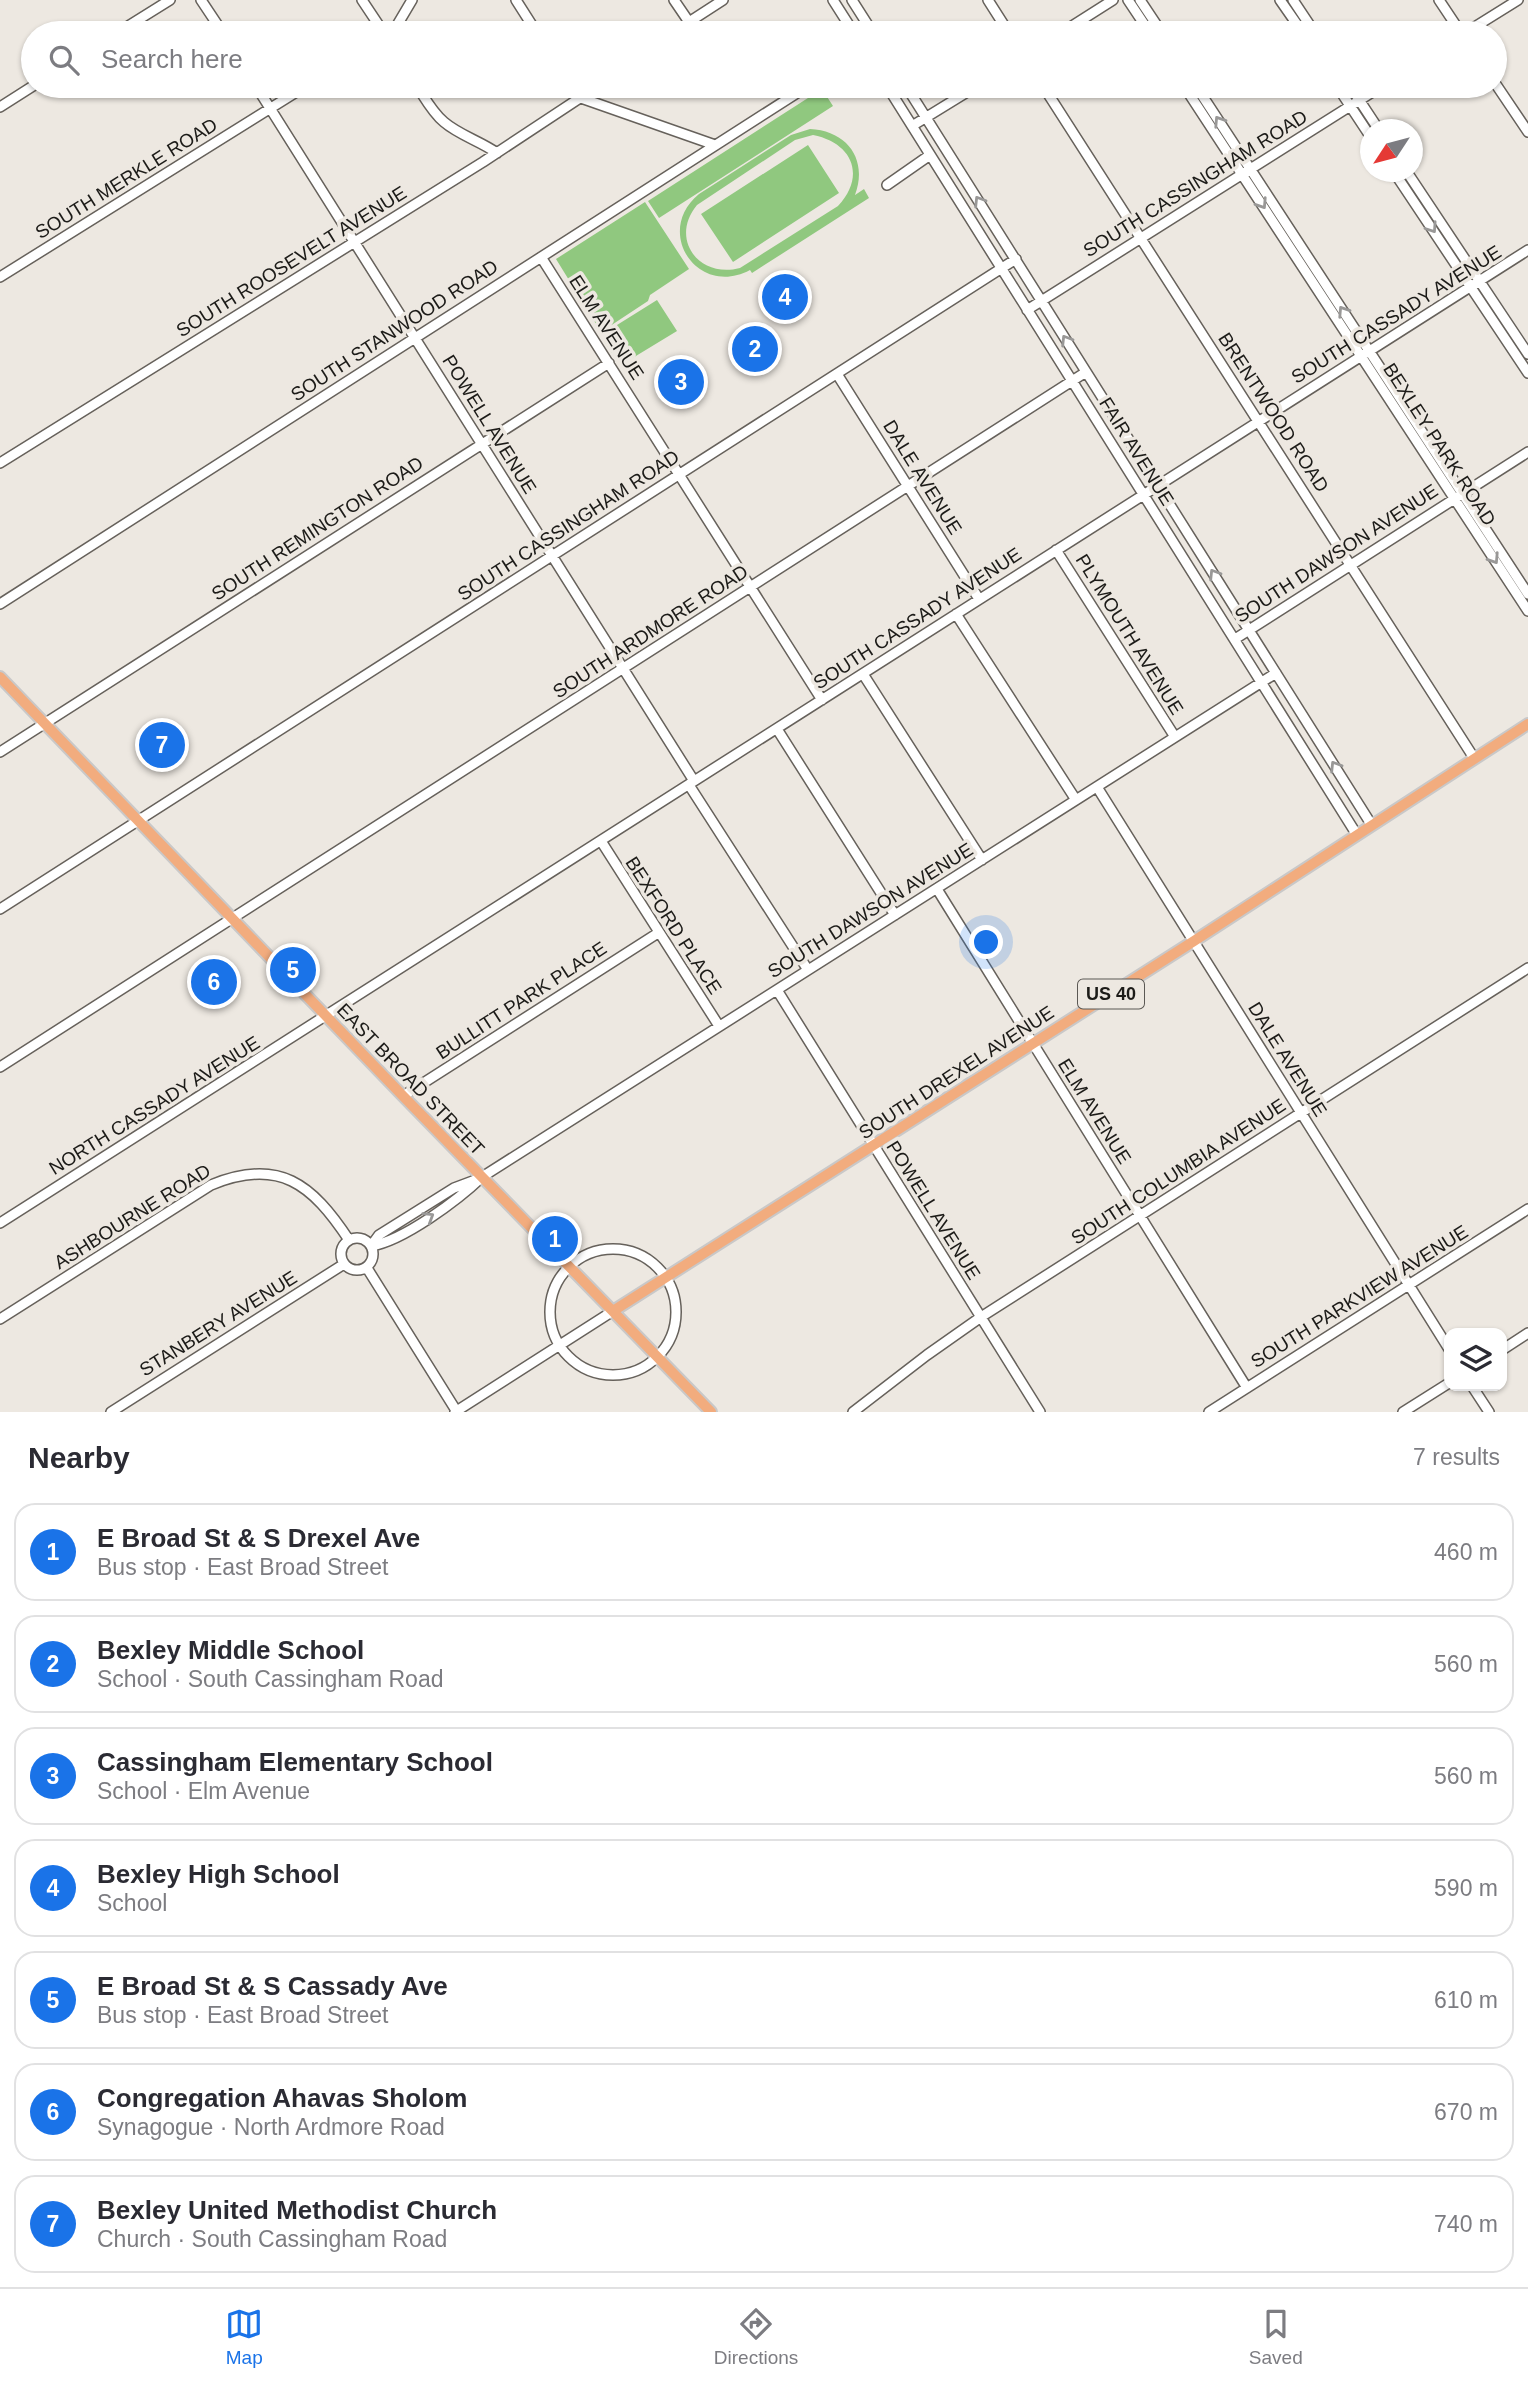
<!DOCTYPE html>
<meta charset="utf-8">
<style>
body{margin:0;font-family:Helvetica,sans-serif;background:#f2f2f3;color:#2b2b33}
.controls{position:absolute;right:21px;bottom:21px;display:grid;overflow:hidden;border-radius:14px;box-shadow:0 2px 5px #0004}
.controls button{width:63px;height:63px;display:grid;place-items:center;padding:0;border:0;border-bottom:2px solid #e1e1e2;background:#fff;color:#2b2b33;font:35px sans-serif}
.compass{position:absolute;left:1360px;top:119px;width:63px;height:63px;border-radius:50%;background:#fff;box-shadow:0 2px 5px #0004;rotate:234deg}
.you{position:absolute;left:987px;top:943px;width:24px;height:24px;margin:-18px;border:5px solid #fff;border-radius:50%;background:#1a73e8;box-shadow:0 0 0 10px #1a73e833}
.badge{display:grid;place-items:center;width:46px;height:46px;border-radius:50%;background:#1a73e8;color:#fff;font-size:23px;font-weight:700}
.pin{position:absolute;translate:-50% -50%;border:4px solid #fff;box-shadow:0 2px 7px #0006}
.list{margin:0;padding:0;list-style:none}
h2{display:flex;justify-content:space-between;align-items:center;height:91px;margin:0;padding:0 28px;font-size:30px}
h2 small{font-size:23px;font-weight:400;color:#7c7c81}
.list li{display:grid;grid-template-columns:46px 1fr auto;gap:21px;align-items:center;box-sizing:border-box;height:98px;margin:0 14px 14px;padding:0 14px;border:2px solid #e1e1e2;border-radius:21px}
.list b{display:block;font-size:26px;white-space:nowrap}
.list p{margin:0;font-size:23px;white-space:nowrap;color:#7c7c81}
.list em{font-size:23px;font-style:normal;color:#7c7c81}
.icon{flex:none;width:38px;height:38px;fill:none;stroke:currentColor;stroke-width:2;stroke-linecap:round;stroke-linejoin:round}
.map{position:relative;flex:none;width:1528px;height:1412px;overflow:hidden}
.search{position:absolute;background:#fff;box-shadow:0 2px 5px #0004;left:21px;right:21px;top:21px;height:77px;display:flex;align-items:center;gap:18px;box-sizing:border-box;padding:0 24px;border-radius:38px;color:#7c7c81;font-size:26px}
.sheet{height:875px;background:#fff}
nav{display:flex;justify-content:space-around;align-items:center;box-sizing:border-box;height:98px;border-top:2px solid #e1e1e2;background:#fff;font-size:19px;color:#7c7c81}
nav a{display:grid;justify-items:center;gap:4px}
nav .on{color:#1a73e8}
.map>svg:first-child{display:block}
.green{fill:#90c87f;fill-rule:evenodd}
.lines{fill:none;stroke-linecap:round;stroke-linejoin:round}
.minor-casing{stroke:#66615b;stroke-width:12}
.major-casing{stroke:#c9c8c8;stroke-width:14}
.minor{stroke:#fff;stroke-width:9}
.major{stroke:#f2ac7e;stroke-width:10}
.oneway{stroke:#999897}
.labels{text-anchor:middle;stroke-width:7;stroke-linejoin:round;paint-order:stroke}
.shield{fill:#ede8e1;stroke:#5b5854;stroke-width:2}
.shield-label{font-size:18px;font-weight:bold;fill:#1c1b18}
.street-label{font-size:19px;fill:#1c1b18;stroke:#ede8e1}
</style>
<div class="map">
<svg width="1528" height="1412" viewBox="0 0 1528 1412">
<rect width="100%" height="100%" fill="#ede8e1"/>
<!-- green -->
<path class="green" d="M822,89L833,106L659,218L648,201Z
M810,129C848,131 868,160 855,195L864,189L869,198L752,273L750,270C698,298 653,232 699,194L791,135ZM813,135C853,143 866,176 838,206L740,268C699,279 669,239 697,205L795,140Z
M808,145L839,193L733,262L701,214Z
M645,202L689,269L650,295L648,301L601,332L556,259Z
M657,300L677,331L626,362L618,349L612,353L604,341L612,336L609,330Z"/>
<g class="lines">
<!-- minor casing -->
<g class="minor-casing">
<path id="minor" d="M201,0L223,33
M362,0L384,33
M516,0L537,33
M674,0L689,22
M833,0L854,33
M852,0L873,33
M988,0L1009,33
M1128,0L1150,33
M1140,0L1162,33
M1280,0L1303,33
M1293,0L1315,33
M1439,0L1461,33
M117,33L170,0
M389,33L396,27L412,0
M672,33L723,0
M1061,33L1113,0
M1465,33L1518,0
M1495,83L1528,132
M256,86L694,781
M417,86C425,98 432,112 444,122C459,135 480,141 497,153
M571,86L581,98L715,145
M887,86L1357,835
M906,86L1371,824
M1043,86L1474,758
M1184,86L1528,611
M1196,86L1528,594
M1337,86L1370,136
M1350,86L1379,130
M0,107L33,86
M912,126L977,86
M1394,172L1528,373
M1407,172L1528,354
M887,185L930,155
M541,257L822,700
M0,277L306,86
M1027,310L1382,86
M837,374L979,599
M0,463L483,162L598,86
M1056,550L1175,737
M0,604L808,86
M956,614L1076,800
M1235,639L1528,452
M863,674L982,860
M777,729L895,915
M0,752L609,363
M689,785L808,970
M1097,787L1449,1349
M601,841L719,1026
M937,889L1247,1388
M0,909L1016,259
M777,990L1040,1412
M0,1067L1086,372
M403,1096L658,933
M0,1223L1528,250
M341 1254a16 16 0 1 1 32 0a16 16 0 1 1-32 0Z
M371,1246C403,1241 458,1200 482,1177L1276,673
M371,1246L379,1235L454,1188L478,1179
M550 1312a63 63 0 1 1 126 0a63 63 0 1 1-126 0Z
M367,1268L457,1412
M0,1319L211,1185C279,1157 312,1184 349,1240
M1502,1350L1528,1333
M1472,1386L1489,1412
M111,1412L344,1264
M455,1412L613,1311
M853,1412L927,1355L981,1317L1528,968
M1209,1412L1528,1209
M1403,1412L1449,1383"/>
</g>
<!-- major casing -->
<g class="major-casing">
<path id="major" d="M0,677L403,1096L711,1412
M613,1311L1194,941L1528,724"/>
</g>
<!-- minor -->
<use href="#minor" class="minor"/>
<!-- major -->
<use href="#major" class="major"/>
</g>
<!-- one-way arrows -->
<defs><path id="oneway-chevron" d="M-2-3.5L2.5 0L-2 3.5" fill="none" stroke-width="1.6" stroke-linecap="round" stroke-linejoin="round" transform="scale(1.75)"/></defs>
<g class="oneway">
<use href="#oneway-chevron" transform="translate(1219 121) rotate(-123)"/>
<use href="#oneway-chevron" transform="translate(979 201) rotate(-122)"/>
<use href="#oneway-chevron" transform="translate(1262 204) rotate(57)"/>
<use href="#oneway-chevron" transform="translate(1432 228) rotate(56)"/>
<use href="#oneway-chevron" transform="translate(1343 311) rotate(-123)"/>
<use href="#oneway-chevron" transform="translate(1066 340) rotate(-122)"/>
<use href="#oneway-chevron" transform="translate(1494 559) rotate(57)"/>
<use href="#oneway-chevron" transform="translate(1214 574) rotate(-122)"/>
<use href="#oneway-chevron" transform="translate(1335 766) rotate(-122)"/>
<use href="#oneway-chevron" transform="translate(429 1217) rotate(-32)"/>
</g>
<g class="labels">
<!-- shield labels -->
<rect class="shield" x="1078" y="979.5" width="66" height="29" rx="5"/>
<g class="shield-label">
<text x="1111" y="1000">US 40</text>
</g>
<!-- street labels -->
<g class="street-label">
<text transform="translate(126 178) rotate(-32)" y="7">SOUTH MERKLE ROAD</text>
<text transform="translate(1195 183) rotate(-32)" y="7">SOUTH CASSINGHAM ROAD</text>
<text transform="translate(291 261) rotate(-32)" y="7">SOUTH ROOSEVELT AVENUE</text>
<text transform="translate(1396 314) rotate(-32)" y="7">SOUTH CASSADY AVENUE</text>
<text transform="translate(607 327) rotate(57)" y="7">ELM AVENUE</text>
<text transform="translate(394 330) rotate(-33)" y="7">SOUTH STANWOOD ROAD</text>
<text transform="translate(1274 412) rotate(57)" y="7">BRENTWOOD ROAD</text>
<text transform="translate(490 424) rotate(58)" y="7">POWELL AVENUE</text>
<text transform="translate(1440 444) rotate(57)" y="7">BEXLEY PARK ROAD</text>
<text transform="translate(1137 451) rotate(58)" y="7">FAIR AVENUE</text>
<text transform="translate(923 477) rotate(58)" y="7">DALE AVENUE</text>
<text transform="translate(568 525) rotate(-33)" y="7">SOUTH CASSINGHAM ROAD</text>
<text transform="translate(317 528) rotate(-33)" y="7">SOUTH REMINGTON ROAD</text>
<text transform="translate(1336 553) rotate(-33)" y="7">SOUTH DAWSON AVENUE</text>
<text transform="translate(917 618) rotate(-33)" y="7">SOUTH CASSADY AVENUE</text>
<text transform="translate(650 631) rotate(-33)" y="7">SOUTH ARDMORE ROAD</text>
<text transform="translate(1130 634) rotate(58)" y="7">PLYMOUTH AVENUE</text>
<text transform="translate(870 910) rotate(-32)" y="7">SOUTH DAWSON AVENUE</text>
<text transform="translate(674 925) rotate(57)" y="7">BEXFORD PLACE</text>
<text transform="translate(521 1000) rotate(-33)" y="7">BULLITT PARK PLACE</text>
<text transform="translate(1288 1059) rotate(58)" y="7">DALE AVENUE</text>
<text transform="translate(956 1072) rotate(-33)" y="7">SOUTH DREXEL AVENUE</text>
<text transform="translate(411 1079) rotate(46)" y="7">EAST BROAD STREET</text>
<text transform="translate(154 1105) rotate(-32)" y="7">NORTH CASSADY AVENUE</text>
<text transform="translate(1095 1111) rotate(58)" y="7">ELM AVENUE</text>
<text transform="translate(1178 1171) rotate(-33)" y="7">SOUTH COLUMBIA AVENUE</text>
<text transform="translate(934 1210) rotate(58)" y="7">POWELL AVENUE</text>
<text transform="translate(132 1216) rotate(-32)" y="7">ASHBOURNE ROAD</text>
<text transform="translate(1359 1296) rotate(-32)" y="7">SOUTH PARKVIEW AVENUE</text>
<text transform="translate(218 1323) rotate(-32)" y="7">STANBERY AVENUE</text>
</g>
</g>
</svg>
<div class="controls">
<button><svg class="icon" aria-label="layers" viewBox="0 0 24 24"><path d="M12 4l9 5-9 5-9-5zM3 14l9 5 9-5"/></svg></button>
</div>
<svg class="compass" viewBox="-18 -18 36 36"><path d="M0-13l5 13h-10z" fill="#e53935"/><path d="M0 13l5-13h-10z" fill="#7c7c81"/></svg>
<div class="you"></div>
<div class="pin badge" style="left:555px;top:1239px">1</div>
<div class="pin badge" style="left:755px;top:349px">2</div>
<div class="pin badge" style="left:681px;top:382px">3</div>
<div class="pin badge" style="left:785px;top:297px">4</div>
<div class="pin badge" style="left:293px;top:970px">5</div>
<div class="pin badge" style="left:214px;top:982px">6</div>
<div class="pin badge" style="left:162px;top:745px">7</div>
<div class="search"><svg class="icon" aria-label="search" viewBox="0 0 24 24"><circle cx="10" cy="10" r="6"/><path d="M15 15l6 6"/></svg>Search here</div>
</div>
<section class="sheet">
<h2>Nearby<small>7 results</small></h2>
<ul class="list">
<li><span class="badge">1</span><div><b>E Broad St &amp; S Drexel Ave</b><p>Bus stop · East Broad Street</p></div><em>460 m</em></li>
<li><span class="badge">2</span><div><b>Bexley Middle School</b><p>School · South Cassingham Road</p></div><em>560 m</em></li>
<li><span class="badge">3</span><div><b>Cassingham Elementary School</b><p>School · Elm Avenue</p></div><em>560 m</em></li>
<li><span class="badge">4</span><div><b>Bexley High School</b><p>School</p></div><em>590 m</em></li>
<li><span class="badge">5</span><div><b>E Broad St &amp; S Cassady Ave</b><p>Bus stop · East Broad Street</p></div><em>610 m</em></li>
<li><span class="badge">6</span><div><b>Congregation Ahavas Sholom</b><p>Synagogue · North Ardmore Road</p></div><em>670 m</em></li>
<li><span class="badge">7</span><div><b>Bexley United Methodist Church</b><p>Church · South Cassingham Road</p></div><em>740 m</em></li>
</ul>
</section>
<nav>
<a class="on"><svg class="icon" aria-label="map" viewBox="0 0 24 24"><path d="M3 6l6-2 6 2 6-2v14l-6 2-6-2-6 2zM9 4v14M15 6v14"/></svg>Map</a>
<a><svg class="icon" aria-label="directions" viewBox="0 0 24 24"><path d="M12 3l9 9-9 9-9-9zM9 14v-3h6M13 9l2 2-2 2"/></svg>Directions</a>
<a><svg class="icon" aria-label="saved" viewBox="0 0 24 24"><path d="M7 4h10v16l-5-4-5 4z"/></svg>Saved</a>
</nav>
